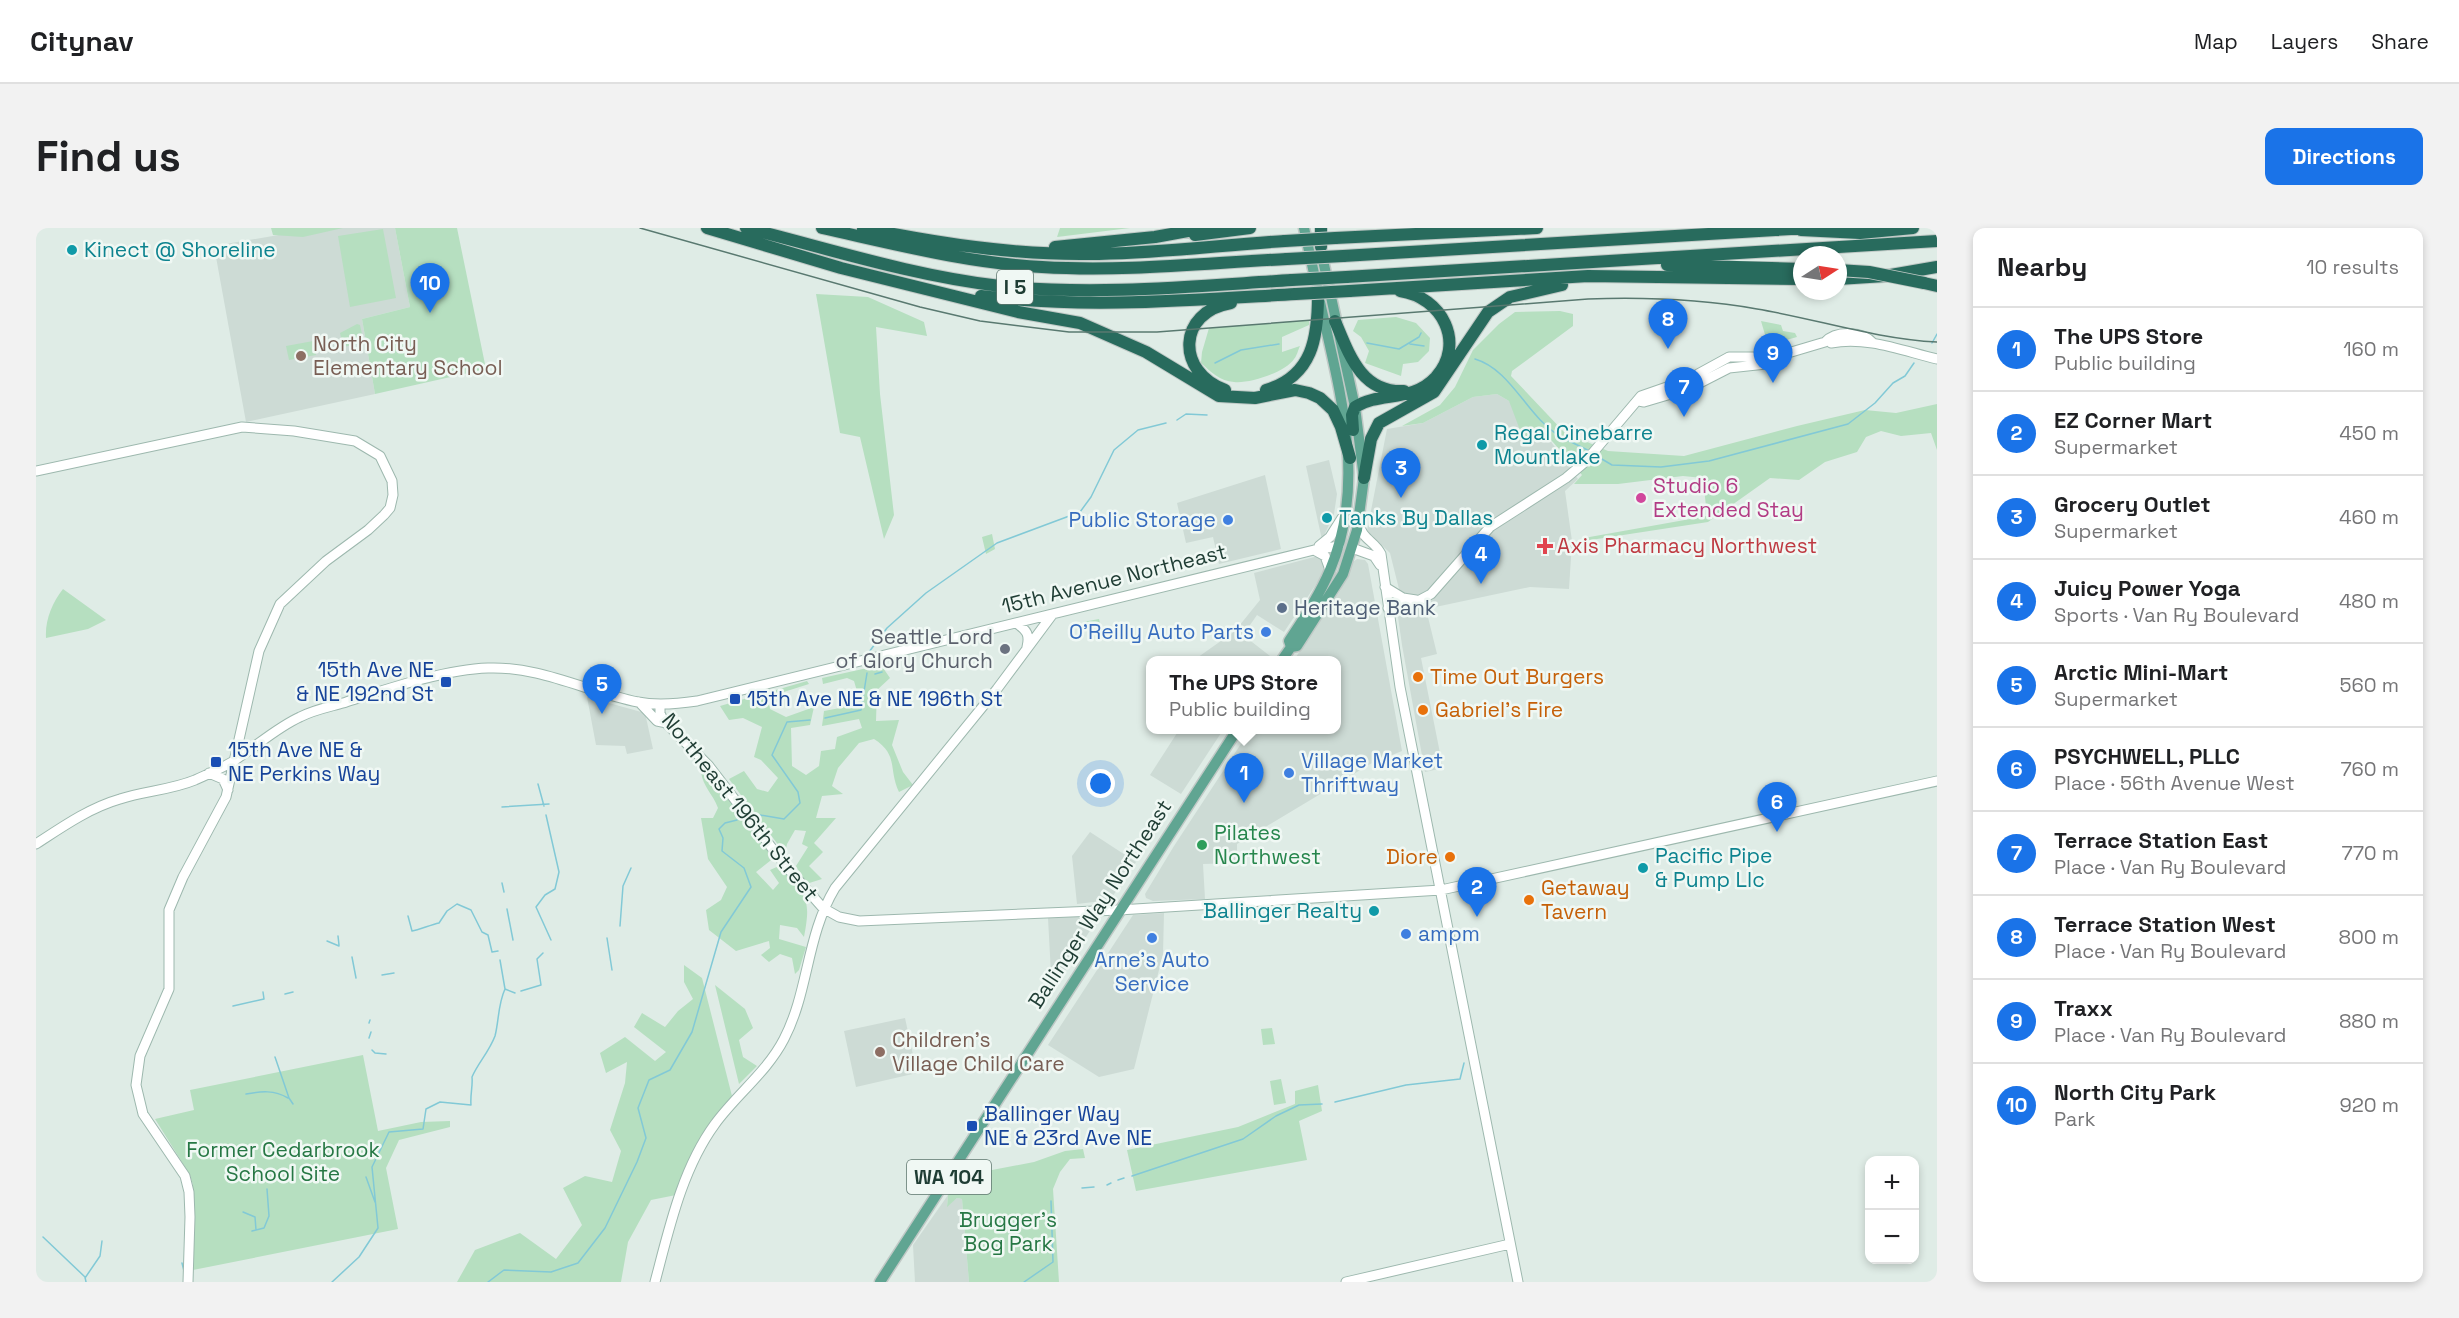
<!DOCTYPE html>
<meta charset="utf-8">
<style>
body{margin:0;font-family:"Space Grotesk",sans-serif;background:#f2f2f2;color:#202124}
.controls{position:absolute;right:18px;bottom:18px;display:grid;overflow:hidden;border-radius:12px;box-shadow:0 3px 9px #0003}
.controls button{width:54px;height:54px;display:grid;place-items:center;padding:0;border:0;border-bottom:2px solid #e0e0e0;background:#fff;color:#202124;font:30px sans-serif}
.compass{position:absolute;left:1757px;top:18px;width:54px;height:54px;border-radius:50%;background:#fff;box-shadow:0 3px 9px #0003;rotate:78deg}
.you{position:absolute;left:1065px;top:556px;width:21px;height:21px;margin:-15px;border:4px solid #fff;border-radius:50%;background:#1a73e8;box-shadow:0 0 0 9px #1a73e833}
.badge{display:grid;place-items:center;width:39px;height:39px;border-radius:50%;background:#1a73e8;color:#fff;font-size:20px;font-weight:700}
.pin{position:absolute;translate:-50% -50px;filter:drop-shadow(0 2px 3px #0008)}
.pin::after{content:'';position:absolute;top:32px;width:21px;height:18px;background:inherit;clip-path:polygon(0 0,100% 0,50% 100%)}
.popup{position:absolute;left:1110px;top:428px;width:195px;height:78px;box-sizing:border-box;display:grid;place-content:center;border-radius:12px;background:#fff;filter:drop-shadow(0 2px 4px #0005);font-size:20px;white-space:nowrap;color:#757577}
.popup b{font-size:22px;color:#202124}
.popup::after{content:'';position:absolute;left:50%;top:100%;margin-left:-12px;border:12px solid transparent;border-top-color:#fff}
.list{margin:0;padding:0;list-style:none}
h2{display:flex;justify-content:space-between;align-items:center;height:78px;margin:0;padding:0 24px;font-size:26px}
h2 small{font-size:20px;font-weight:400;color:#757577}
.list li{display:grid;grid-template-columns:39px 1fr auto;gap:18px;align-items:center;box-sizing:border-box;height:84px;padding:0 24px;border-top:2px solid #e0e0e0}
.list b{display:block;font-size:22px;white-space:nowrap}
.list p{margin:0;font-size:20px;white-space:nowrap;color:#757577}
.list em{font-size:20px;font-style:normal;color:#757577}
.map{position:relative;flex:none;width:1901px;height:1054px;overflow:hidden;border-radius:12px}
header{display:flex;align-items:center;gap:36px;box-sizing:border-box;height:84px;padding:0 30px;background:#fff;border-bottom:2px solid #e0e0e0}
header strong{font-size:28px}
nav{display:flex;gap:33px;margin-inline-start:auto;font-size:21px}
.intro{display:flex;align-items:center;justify-content:space-between;box-sizing:border-box;height:144px;padding:0 36px}
h1{margin:0;font-size:42px}
.button{padding:15px 27px;border-radius:12px;background:#1a73e8;color:#fff;font-size:21px;font-weight:700}
main{display:flex;gap:36px;padding:0 36px}
aside{flex:1;background:#fff;border-radius:12px;box-shadow:0 3px 9px #0003}
.map>svg:first-child{display:block}
.built{fill:#cddbd5}
.green{fill:#b6dfc0}
.lines{fill:none;stroke-linecap:round;stroke-linejoin:round}
.stream{stroke:#82c9d6;stroke-width:1.5}
.secondary-casing{stroke:#9db8ae;stroke-width:11}
.primary-casing{stroke:#c0c9c6;stroke-width:13}
.highway-casing{stroke:#c0c9c6;stroke-width:14}
.secondary{stroke:#fff;stroke-width:9}
.primary{stroke:#60a592;stroke-width:10}
.highway{stroke:#286b5d;stroke-width:12}
.tram{stroke:#597970;stroke-width:1.5}
.highway-bridge-casing{stroke:#c0c9c6;stroke-width:14;stroke-linecap:butt}
.highway-bridge{stroke:#286b5d;stroke-width:12}
.culture-dot{fill:#0f9aa8;stroke:#f0f8f4;stroke-width:2}
.education-dot{fill:#8d6e63;stroke:#f0f8f4;stroke-width:2}
.hotel-dot{fill:#d1479c;stroke:#f0f8f4;stroke-width:2}
.shop-dot{fill:#3f7fe0;stroke:#f0f8f4;stroke-width:2}
.health-dot{fill:#e0444e;stroke:#f0f8f4;stroke-width:2}
.service-dot{fill:#5c6f8a;stroke:#f0f8f4;stroke-width:2}
.worship-dot{fill:#6b7280;stroke:#f0f8f4;stroke-width:2}
.food-dot{fill:#e8710a;stroke:#f0f8f4;stroke-width:2}
.transit-dot{fill:#1a4fb4;stroke:#f0f8f4;stroke-width:2}
.leisure-dot{fill:#2e9e5b;stroke:#f0f8f4;stroke-width:2}
.labels{text-anchor:middle;stroke-width:5;stroke-linejoin:round;paint-order:stroke}
.shield{fill:#f0f8f4;stroke:#5e756e;stroke-width:1.5}
.shield-label{font-size:20px;font-weight:bold;fill:#1f3d34}
.culture-label{font-size:21px;fill:#0d838f;stroke:#f0f8f4;text-anchor:start}
.education-label{font-size:21px;fill:#785e54;stroke:#f0f8f4;text-anchor:start}
.hotel-label{font-size:21px;fill:#b23c85;stroke:#f0f8f4;text-anchor:start}
.shop-label{font-size:21px;fill:#366cbe;stroke:#f0f8f4;text-anchor:end}
.health-label{font-size:21px;fill:#be3a42;stroke:#f0f8f4;text-anchor:start}
.street-label{font-size:21px;fill:#1f3d34;stroke:#f0f8f4}
.service-label{font-size:21px;fill:#4e5e75;stroke:#f0f8f4;text-anchor:start}
.worship-label{font-size:21px;fill:#5b616d;stroke:#f0f8f4;text-anchor:end}
.transit-label{font-size:21px;fill:#164399;stroke:#f0f8f4;text-anchor:start}
.food-label{font-size:21px;fill:#c56008;stroke:#f0f8f4;text-anchor:start}
.leisure-label{font-size:21px;fill:#27864d;stroke:#f0f8f4;text-anchor:start}
.park-label{font-size:21px;fill:#267744;stroke:#f0f8f4}
</style>
<header>
<strong>Citynav</strong>
<nav><a>Map</a><a>Layers</a><a>Share</a></nav>
</header>
<div class="intro"><h1>Find us</h1><a class="button">Directions</a></div>
<main>
<div class="map">
<svg width="1901" height="1054" viewBox="0 0 1901 1054">
<rect width="100%" height="100%" fill="#dfece6"/>
<!-- built -->
<path class="built" d="M283,0H359L374,79L326,91L339,166L210,194L178,18Z
M1461,166L1473,173L1508,204L1542,251L1529,263L1536,313L1533,361L1494,359L1390,381L1401,426L1385,430L1407,540L1389,544L1366,417L1362,389L1365,386L1363,361L1354,325L1331,303L1351,201L1387,195L1437,169Z
M1293,232L1301,266L1298,286L1286,312L1270,238Z
M1229,247L1245,321L1183,336L1177,309L1150,315L1141,275Z
M1282,328L1290,335L1287,346L1248,404L1221,387L1207,407L1234,428L1231,432H1158L1199,403L1224,372L1218,345Z
M1321,331L1329,332L1332,336L1366,523L1336,535L1201,616V635L1167,636L1169,671L1117,673L1110,670L1109,666L1138,618L1214,502H1301V432H1258L1304,363L1317,334Z
M551,469L609,485L617,521L591,526L589,518L560,517Z
M1143,502H1187L1145,566L1114,547Z
M1054,604L1100,634L1074,672L1041,676L1036,628Z
M1128,685L1127,726L1098,841L1063,849L1012,817L1097,687Z
M1063,688L1016,764L1012,690Z
M869,790L881,845L820,859L808,803Z
M912,967L911,978L921,970L926,971L933,1054H879L877,1017Z"/>
<!-- green -->
<path class="green" d="M235,0H307L267,9L237,7Z
M359,0H421L450,141L339,166L326,91L374,79Z
M1024,0H1094L1021,9Z
M347,1L360,70L314,79L302,8Z
M780,66L832,69L888,94L891,108L840,99L844,166L858,287L848,311L824,209L804,205Z
M1524,83L1537,86V98L1476,143L1475,148L1528,204L1572,223L1648,228L1761,198L1829,182L1860,185L1901,176V222L1895,205L1865,208L1845,203L1830,209L1821,224L1789,234L1763,252L1734,250L1672,294L1548,313V310L1671,288L1667,250L1647,248L1582,256H1538L1546,247L1508,204L1487,210L1473,173L1461,166L1437,169L1387,195L1366,198L1404,177L1419,159L1437,122L1463,96L1479,84Z
M1360,89L1380,95L1394,110L1393,123L1382,134L1367,136L1365,148L1329,135L1333,123L1325,109L1317,103L1322,92Z
M1273,92V97L1246,109V124L1264,118C1262,122 1261,128 1258,131C1250,144 1213,156 1198,154C1184,153 1175,144 1165,135L1166,124L1173,100Z
M1725,93L1745,97L1747,103L1759,105L1761,109L1732,117Z
M321,96L324,97L328,115L307,119L304,105Z
M277,113L280,127L253,132L250,118Z
M956,306L959,321L950,326L946,309Z
M27,361L70,392L52,401L10,410C9,392 16,375 27,361Z
M1063,391L1065,399L1050,403L1047,394Z
M845,437L854,450L841,462L840,493L863,492L856,517L867,544L877,557L863,564C852,541 863,527 838,511L823,515L802,540L796,558L807,566L786,568L780,590H800L778,615L787,624L773,638L786,651L770,656L760,638L772,619L766,616L770,603L759,602L751,616L749,626L693,551L708,543L721,561L732,564L742,550L725,532L718,529L726,499L707,490L693,492L684,478L771,453L773,456L732,469L734,481L750,489L778,479L774,497L755,500L756,538L770,547L783,538L785,523L799,521L801,509L826,500L823,491L786,498L788,483L820,477L823,470L818,453L811,450L787,456L786,450Z
M665,544C690,556 721,606 739,629L720,644L737,662L743,655L734,642L745,637C769,669 776,668 768,709L761,700L744,697L743,711L770,719L763,742L759,746L756,730L744,726L733,734L725,727L734,720L733,713L700,723L673,702L670,682L685,672L691,659L672,631L665,590H677L682,580C677,566 667,559 665,544Z
M648,737L666,750L696,868L675,893L640,967L615,972L592,1014L585,1054H421L439,1022L484,1005L520,1031L546,997L527,960L549,948L576,954L585,923L574,902L589,855L591,834L570,845L564,825L589,809L619,833L630,824L598,799L606,785L629,799L642,783L657,771L648,754Z
M679,757L709,781L717,800L703,812L707,829L721,838L703,856Z
M1236,800L1239,816L1227,817L1225,801Z
M327,827L342,903L385,894L414,893V899L363,912L350,940L362,1001L157,1042V957L154,947L119,891L158,882L154,862Z
M1245,851L1250,875L1238,877L1234,853Z
M1282,857L1286,883L1263,893L1271,932L1100,963L1091,922L1202,899L1259,876V863Z
M1047,921L1049,930L1034,931L1024,944L1017,961L1023,1054H933L926,971L921,970L911,979L912,967L930,947L998,934L1029,923Z"/>
<g class="lines">
<!-- stream -->
<path class="stream" d="M1331,115L1363,121L1383,109L1385,105
M1896,115L1901,106
M1374,116L1388,118
M1439,131C1476,142 1491,189 1524,208C1533,214 1543,217 1553,223
M1702,134L1708,133
M1179,135L1205,122L1243,116
M1141,192L1150,186L1171,187
M1559,227L1576,237L1625,239L1673,233L1812,196L1839,175L1857,155L1869,148L1878,135
M833,424L851,400L890,365L961,315L1044,284L1055,269L1078,222L1102,202L1130,195
M839,446L846,444
M789,490L825,482L831,445
M502,556L508,578
M466,579L513,576
M510,587L523,644L519,661L509,667L500,679L515,712
M724,587L748,591L764,575L762,564L736,527L751,494L774,492
M466,655L468,664
M471,681L477,712
M372,688L376,703C383,702 394,697 403,695L411,683L421,676L435,682L446,704L452,707L456,724L462,723
M584,698L587,658L595,640
M302,708L303,717
M571,710L576,742
M291,713L303,718
M316,729L320,750
M464,732L469,761
M346,747L358,745
M485,763L505,757L501,731L507,725
M249,766L257,764
M197,778L228,771L227,764
M333,795L334,792
M333,810L335,804
M336,822L339,825L350,826
M239,829L253,870L257,876
M210,866C226,863 238,862 252,870
M1299,874L1370,857L1424,851L1428,835
M1096,948L1207,911L1240,888L1263,877L1286,876
M330,949L339,974
M1082,952L1088,950
M1071,957L1075,955
M1046,960L1058,959
M207,984L219,989L220,1002
M216,1003L228,1000L233,988L231,961
M7,1009L49,1049L50,1054
M146,1035L148,1043
M49,1050L64,1028L66,1013
M296,1054L323,1029L342,1000L336,939L353,904L387,901L390,881L404,874L435,877C434,867 437,858 436,849C442,835 453,824 459,808C463,792 462,776 469,761L479,765
M452,1054L468,1042L515,1044L542,1035L569,1000L601,934L610,910L602,880L613,852L634,842L656,804L685,704L715,659L708,640L686,623L687,610L683,601L689,595L701,592
M988,1054L1017,1034L1015,973"/>
<!-- secondary casing -->
<g class="secondary-casing">
<path id="secondary" d="M1795,115C1831,108 1867,123 1901,131
M1603,173L1608,174L1652,161L1693,140L1730,136L1744,133L1752,125
M0,243L206,199L258,203L319,213L344,228L356,253L357,267L354,280L348,287L332,302L290,333L244,376L223,423L190,569L147,649L133,682V761L104,828L100,857L107,886L149,948L153,964L154,989L152,1054
M1323,295C1325,311 1339,313 1345,326L1364,459L1482,1054
M1283,318L1294,309L1306,290
M1316,320L1338,328L1344,337
M1278,322L1289,328L1294,342
M1349,359L1367,370L1380,372
M1352,380L1380,374L1395,366L1454,299L1530,250L1549,234L1605,168L1651,152L1693,129H1727L1752,125L1789,114C1800,102 1827,103 1837,115
M980,395C991,402 994,407 991,419
M603,474L621,493L631,495
M624,476V485L627,492L673,538L749,637L787,680L803,689L823,693L1083,682L1405,662L1901,553
M173,545L187,551L192,562
M0,616C26,599 53,580 84,571C108,563 135,562 159,552C172,546 187,540 199,532C221,518 240,500 264,489C277,482 293,479 307,475C348,462 410,441 452,440C505,438 551,464 602,474C621,478 641,476 661,473L1278,322L1303,318
M619,1054C633,1001 646,941 679,896C700,867 731,844 748,811C773,763 770,708 799,660L961,461L1016,387
M1310,1054L1474,1016"/>
</g>
<!-- primary casing -->
<g class="primary-casing">
<path id="primary" d="M1268,0L1281,59
M1255,419L1261,418L1307,346L1321,302L1328,250L1319,179L1285,23
M1246,432L1255,419L1253,413C1268,390 1283,368 1294,342C1331,254 1304,164 1284,74
M844,1054L1201,502"/>
</g>
<!-- highway casing -->
<g class="highway-casing">
<path id="highway" d="M671,0L805,40L982,84L1044,95L1110,124L1183,168L1219,170L1259,162L1273,165L1284,170L1297,182L1305,199L1314,230
M710,0C794,21 877,48 964,58C1060,68 1159,58 1256,52
M786,0C859,16 931,35 1006,39C1087,44 1170,35 1251,31
M827,0C901,15 977,27 1053,26C1118,26 1184,17 1249,13
M1285,0V19
M1765,2L1824,5L1877,0
M1159,7L1214,0
M1299,10L1501,0
M1019,19L1119,9L1168,0
M1307,28L1772,0
M1631,37L1766,41
M1310,49L1901,13
M1802,51L1849,48L1901,39
M1888,55L1901,58
M1313,63L1552,48L1766,51
M945,68C1050,81 1155,72 1260,66
M1299,93C1313,126 1325,165 1368,163
M1189,162C1140,144 1141,84 1195,75
M1230,162C1277,148 1282,109 1282,67
M1317,202L1316,187L1319,179C1344,163 1376,175 1400,149C1430,115 1406,69 1364,63
M1328,250L1335,211L1343,195L1398,164L1452,84L1474,69L1526,57"/>
</g>
<!-- secondary -->
<use href="#secondary" class="secondary"/>
<!-- primary -->
<use href="#primary" class="primary"/>
<!-- highway -->
<use href="#highway" class="highway"/>
<!-- tram -->
<path class="tram" d="M604,0L884,79L944,93L1033,104H1121L1552,71C1609,69 1665,71 1721,81C1781,91 1840,111 1901,114"/>
<!-- highway-bridge casing -->
<g class="highway-bridge-casing">
<path id="highway-bridge" d="M1249,13L1299,10
M1251,31L1307,28
M1802,42L1833,44L1888,55
M1256,52L1310,49
M1260,66L1313,63"/>
</g>
<!-- highway-bridge -->
<use href="#highway-bridge" class="highway-bridge"/>
</g>
<!-- markers -->
<g class="culture-dot">
<circle cx="36" cy="22" r="6"/>
<circle cx="1446" cy="217" r="6"/>
<circle cx="1291" cy="290" r="6"/>
<circle cx="1607" cy="640" r="6"/>
<circle cx="1338" cy="683" r="6"/>
</g>
<g class="education-dot">
<circle cx="265" cy="128" r="6"/>
<circle cx="844" cy="824" r="6"/>
</g>
<circle class="hotel-dot" cx="1605" cy="270" r="6"/>
<g class="shop-dot">
<circle cx="1192" cy="292" r="6"/>
<circle cx="1230" cy="404" r="6"/>
<circle cx="1253" cy="545" r="6"/>
<circle cx="1370" cy="706" r="6"/>
<circle cx="1116" cy="710" r="6"/>
</g>
<path class="health-dot" d="M1506 309h6v6h6v6h-6v6h-6v-6h-6v-6h6z"/>
<circle class="service-dot" cx="1246" cy="380" r="6"/>
<circle class="worship-dot" cx="969" cy="421" r="6"/>
<g class="food-dot">
<circle cx="1382" cy="449" r="6"/>
<circle cx="1387" cy="482" r="6"/>
<circle cx="1414" cy="629" r="6"/>
<circle cx="1493" cy="672" r="6"/>
</g>
<g class="transit-dot">
<rect x="404" y="448" width="12" height="12" rx="3"/>
<rect x="693" y="465" width="12" height="12" rx="3"/>
<rect x="174" y="528" width="12" height="12" rx="3"/>
<rect x="930" y="892" width="12" height="12" rx="3"/>
</g>
<circle class="leisure-dot" cx="1166" cy="617" r="6"/>
<g class="labels">
<!-- shield labels -->
<g class="shield">
<rect x="961" y="42" width="36" height="34" rx="4.5"/>
<rect x="871" y="932" width="84" height="34" rx="4.5"/>
</g>
<g class="shield-label">
<text x="979" y="66">I 5</text>
<text x="913" y="956">WA 104</text>
</g>
<!-- culture labels -->
<g class="culture-label">
<text x="48" y="29">Kinect @ Shoreline</text>
<text x="1458" y="212">Regal Cinebarre<tspan x="1458" dy="24">Mountlake</tspan></text>
<text x="1303" y="297">Tanks By Dallas</text>
<text x="1619" y="635">Pacific Pipe<tspan x="1619" dy="24">&amp; Pump Llc</tspan></text>
<text x="1326" y="690" text-anchor="end">Ballinger Realty</text>
</g>
<!-- education labels -->
<g class="education-label">
<text x="277" y="123">North City<tspan x="277" dy="24">Elementary School</tspan></text>
<text x="856" y="819">Children's<tspan x="856" dy="24">Village Child Care</tspan></text>
</g>
<!-- hotel labels -->
<g class="hotel-label">
<text x="1617" y="265">Studio 6<tspan x="1617" dy="24">Extended Stay</tspan></text>
</g>
<!-- shop labels -->
<g class="shop-label">
<text x="1180" y="299">Public Storage</text>
<text x="1218" y="411">O’Reilly Auto Parts</text>
<text x="1265" y="540" text-anchor="start">Village Market<tspan x="1265" dy="24">Thriftway</tspan></text>
<text x="1382" y="713" text-anchor="start">ampm</text>
<text x="1116" y="739" text-anchor="middle">Arne’s Auto<tspan x="1116" dy="24">Service</tspan></text>
</g>
<!-- health labels -->
<g class="health-label">
<text x="1521" y="325">Axis Pharmacy Northwest</text>
</g>
<!-- street labels -->
<g class="street-label">
<text transform="translate(1078 351) rotate(-14)" y="7">15th Avenue Northeast</text>
<text transform="translate(704 579) rotate(51)" y="7">Northeast 196th Street</text>
<text transform="translate(1064 676) rotate(-57)" y="7">Ballinger Way Northeast</text>
</g>
<!-- service labels -->
<g class="service-label">
<text x="1258" y="387">Heritage Bank</text>
</g>
<!-- worship labels -->
<g class="worship-label">
<text x="957" y="416">Seattle Lord<tspan x="957" dy="24">of Glory Church</tspan></text>
</g>
<!-- transit labels -->
<g class="transit-label">
<text x="398" y="449" text-anchor="end">15th Ave NE<tspan x="398" dy="24">&amp; NE 192nd St</tspan></text>
<text x="711" y="478">15th Ave NE &amp; NE 196th St</text>
<text x="192" y="529">15th Ave NE &amp;<tspan x="192" dy="24">NE Perkins Way</tspan></text>
<text x="948" y="893">Ballinger Way<tspan x="948" dy="24">NE &amp; 23rd Ave NE</tspan></text>
</g>
<!-- food labels -->
<g class="food-label">
<text x="1394" y="456">Time Out Burgers</text>
<text x="1399" y="489">Gabriel's Fire</text>
<text x="1402" y="636" text-anchor="end">Diore</text>
<text x="1505" y="667">Getaway<tspan x="1505" dy="24">Tavern</tspan></text>
</g>
<!-- leisure labels -->
<g class="leisure-label">
<text x="1178" y="612">Pilates<tspan x="1178" dy="24">Northwest</tspan></text>
</g>
<!-- park labels -->
<g class="park-label">
<text x="247" y="929">Former Cedarbrook<tspan x="247" dy="24">School Site</tspan></text>
<text x="972" y="999">Brugger's<tspan x="972" dy="24">Bog Park</tspan></text>
</g>
</g>
</svg>
<div class="controls">
<button>+</button>
<button>−</button>
</div>
<svg class="compass" viewBox="-18 -18 36 36"><path d="M0-13l5 13h-10z" fill="#e53935"/><path d="M0 13l5-13h-10z" fill="#757577"/></svg>
<div class="you"></div>
<div class="pin badge" style="left:1208px;top:575px">1</div>
<div class="popup"><b>The UPS Store</b>Public building</div>
<div class="pin badge" style="left:1441px;top:689px">2</div>
<div class="pin badge" style="left:1365px;top:270px">3</div>
<div class="pin badge" style="left:1445px;top:356px">4</div>
<div class="pin badge" style="left:566px;top:486px">5</div>
<div class="pin badge" style="left:1741px;top:604px">6</div>
<div class="pin badge" style="left:1648px;top:189px">7</div>
<div class="pin badge" style="left:1632px;top:121px">8</div>
<div class="pin badge" style="left:1737px;top:155px">9</div>
<div class="pin badge" style="left:394px;top:85px">10</div>
</div>
<aside>
<h2>Nearby<small>10 results</small></h2>
<ul class="list">
<li><span class="badge">1</span><div><b>The UPS Store</b><p>Public building</p></div><em>160 m</em></li>
<li><span class="badge">2</span><div><b>EZ Corner Mart</b><p>Supermarket</p></div><em>450 m</em></li>
<li><span class="badge">3</span><div><b>Grocery Outlet</b><p>Supermarket</p></div><em>460 m</em></li>
<li><span class="badge">4</span><div><b>Juicy Power Yoga</b><p>Sports · Van Ry Boulevard</p></div><em>480 m</em></li>
<li><span class="badge">5</span><div><b>Arctic Mini-Mart</b><p>Supermarket</p></div><em>560 m</em></li>
<li><span class="badge">6</span><div><b>PSYCHWELL, PLLC</b><p>Place · 56th Avenue West</p></div><em>760 m</em></li>
<li><span class="badge">7</span><div><b>Terrace Station East</b><p>Place · Van Ry Boulevard</p></div><em>770 m</em></li>
<li><span class="badge">8</span><div><b>Terrace Station West</b><p>Place · Van Ry Boulevard</p></div><em>800 m</em></li>
<li><span class="badge">9</span><div><b>Traxx</b><p>Place · Van Ry Boulevard</p></div><em>880 m</em></li>
<li><span class="badge">10</span><div><b>North City Park</b><p>Park</p></div><em>920 m</em></li>
</ul>
</aside>
</main>
